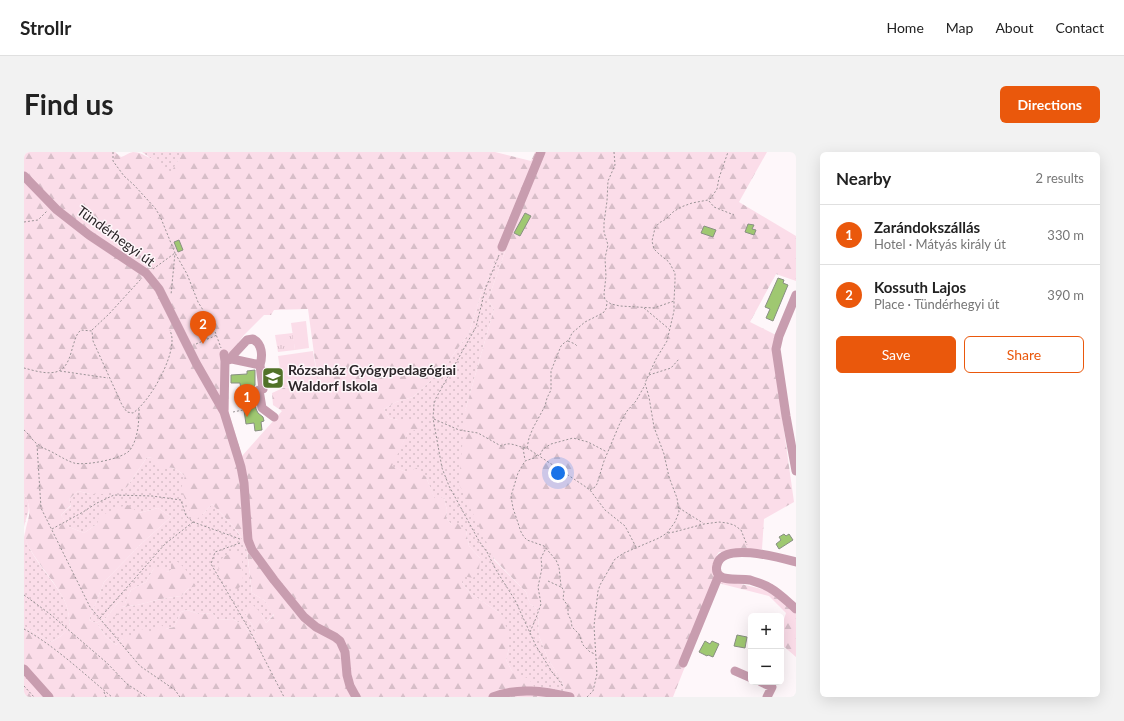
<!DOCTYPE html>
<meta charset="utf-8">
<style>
body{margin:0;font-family:Lato,sans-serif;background:#f2f2f2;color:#222}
.controls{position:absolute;right:12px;bottom:12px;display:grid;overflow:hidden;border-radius:6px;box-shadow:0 4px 16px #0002}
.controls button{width:36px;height:36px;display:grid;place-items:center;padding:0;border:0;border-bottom:1px solid #e0e0e0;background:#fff;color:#222;font:20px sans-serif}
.you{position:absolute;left:534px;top:321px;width:14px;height:14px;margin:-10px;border:3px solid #fff;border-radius:50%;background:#1a73e8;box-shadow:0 0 0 6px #1a73e833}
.badge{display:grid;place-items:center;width:26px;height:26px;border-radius:50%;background:#ea580c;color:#fff;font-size:13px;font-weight:700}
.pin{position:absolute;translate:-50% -33px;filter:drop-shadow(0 1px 2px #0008)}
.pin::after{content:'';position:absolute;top:21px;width:14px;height:12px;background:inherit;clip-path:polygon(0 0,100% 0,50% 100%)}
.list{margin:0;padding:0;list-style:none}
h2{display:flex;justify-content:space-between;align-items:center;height:52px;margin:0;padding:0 16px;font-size:17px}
h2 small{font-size:13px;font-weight:400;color:#767676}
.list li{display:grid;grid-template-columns:26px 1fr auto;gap:12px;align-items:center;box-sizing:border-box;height:60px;padding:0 16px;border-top:1px solid #e0e0e0}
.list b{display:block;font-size:15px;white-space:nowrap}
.list p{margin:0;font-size:13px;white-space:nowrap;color:#767676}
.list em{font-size:13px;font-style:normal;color:#767676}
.actions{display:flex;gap:8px;padding:12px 16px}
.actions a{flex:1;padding:9px 0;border:1px solid #ea580c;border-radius:6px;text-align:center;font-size:14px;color:#ea580c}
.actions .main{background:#ea580c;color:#fff}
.map{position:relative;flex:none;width:772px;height:545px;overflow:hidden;border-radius:6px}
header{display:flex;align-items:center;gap:24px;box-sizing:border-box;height:56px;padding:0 20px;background:#fff;border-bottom:1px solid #e0e0e0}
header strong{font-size:19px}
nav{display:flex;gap:22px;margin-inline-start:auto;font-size:14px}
.intro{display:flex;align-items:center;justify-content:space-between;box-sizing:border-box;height:96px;padding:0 24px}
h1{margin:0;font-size:28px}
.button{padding:10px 18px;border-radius:6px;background:#ea580c;color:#fff;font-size:14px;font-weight:700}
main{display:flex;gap:24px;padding:0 24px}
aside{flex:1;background:#fff;border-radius:6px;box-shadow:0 4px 16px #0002}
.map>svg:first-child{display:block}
.grass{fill:url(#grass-dots)}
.forest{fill:url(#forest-firs);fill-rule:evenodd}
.park{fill:url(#park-tufts)}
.garden{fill:#fbdde9}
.building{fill:#9fc871;stroke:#888f82}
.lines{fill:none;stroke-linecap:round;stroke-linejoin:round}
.path{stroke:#999295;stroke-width:1;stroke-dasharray:2 2;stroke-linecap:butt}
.minor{stroke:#c89daf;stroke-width:9}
.labels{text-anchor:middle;stroke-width:3;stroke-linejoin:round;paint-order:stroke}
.street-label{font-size:14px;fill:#2c2629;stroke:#fef7fa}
.poi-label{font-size:14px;font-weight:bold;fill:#2c2629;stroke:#fef7fa;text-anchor:start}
</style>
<header>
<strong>Strollr</strong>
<nav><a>Home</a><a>Map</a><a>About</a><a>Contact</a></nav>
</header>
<div class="intro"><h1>Find us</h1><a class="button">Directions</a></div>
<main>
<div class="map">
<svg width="772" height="545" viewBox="0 0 772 545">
<defs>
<pattern id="grass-dots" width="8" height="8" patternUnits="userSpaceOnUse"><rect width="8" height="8" fill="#fbdde9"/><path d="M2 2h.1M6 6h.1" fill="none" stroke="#d7bec8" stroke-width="1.8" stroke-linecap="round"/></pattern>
<pattern id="forest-firs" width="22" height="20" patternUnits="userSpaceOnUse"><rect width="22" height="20" fill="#fbdde9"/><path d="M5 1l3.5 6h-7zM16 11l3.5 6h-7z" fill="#d7bec8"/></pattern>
<pattern id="park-tufts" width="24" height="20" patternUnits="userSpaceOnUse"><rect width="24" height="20" fill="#fbdde9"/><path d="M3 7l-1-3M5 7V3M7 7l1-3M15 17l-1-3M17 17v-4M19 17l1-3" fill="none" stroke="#d7bec8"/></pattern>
</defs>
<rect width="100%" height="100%" fill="#fef7fa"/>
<!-- grass -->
<path class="grass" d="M118,0H157V4L147,21Z
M477,91L483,94L464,148L470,157L441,259L470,408L502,440L506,452L514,457L515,484L524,507L538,529L542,542L553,545H514L512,537L488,519L482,508L485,496L477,462L446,441L438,431V424L456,406L445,394L442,379L428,373L422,366L423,359L420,345L411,348L402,325L382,320L367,314L384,280L396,269L374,268L365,266L360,257L372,250L389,245L419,217L445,181L457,142Z
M123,305L128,306L144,315L152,317L161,324L179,362L188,352L209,374L222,392L228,441L240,448L250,462L242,471L237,461H221L232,480L227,484L220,473L208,467L194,468L188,461L175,462L163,458L157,460L150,475L125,481L107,485L99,487L92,493L81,484L74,473L86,465L97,455L113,453L137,447L157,444L165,436L147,418L143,420L130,416L122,430L107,438L101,451H98L96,448L82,466L72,471L65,468L80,430L117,392L147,365L134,356L73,372L60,381L45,375L37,363L47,354L45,347L54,339L66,342L103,335Z
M0,342C9,356 3,361 0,375Z
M0,380C2,400 28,426 38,444C44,453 45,464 46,475L37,484L27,490L0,474Z"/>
<!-- forest -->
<path class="forest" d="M0,0H91L97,5C101,4 104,1 109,0C120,0 138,14 147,20L157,4V0H471L507,9L511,0H743L715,50L772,84V129L752,122L726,170L752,183L749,200L770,350L740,367L738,397L721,398L695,400C690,407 689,411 689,420L696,427L742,438L766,456L772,462V505L757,492V476L762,461L745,444L694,431L649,545H553L542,542L538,529L524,507L515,484L514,457L506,452L502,440L471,408L435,332L441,259L470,157L464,148L483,94L477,92L457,142L445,181L419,217L389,245L372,250L360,257L365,266L374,268H396L395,277L384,280L368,314L382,320L393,316L402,325L411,347L420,345L423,359L422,366L428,373L433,371L442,379L445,394L456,406L455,418L449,426L439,424L438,431L446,441L477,462L484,479L485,496L482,508L488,519L505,527L512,537L514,545H0V474L27,490L37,484L46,474C45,464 44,453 38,444C27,424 10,408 1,387C0,370 12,362 0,342ZM284,157L294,231L259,236L248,241L249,253L258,259L218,304L205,261L203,204L207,201L220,183L240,163H247L250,158ZM123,305L128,306L136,318C148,313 151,316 161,324L157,337L167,362L173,367L179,362L188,352C200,365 219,381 223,398L228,441L240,448L250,463L242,471L237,461L229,453L224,454L221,457V461L232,480L227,484L220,473L208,467L194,468L188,461L175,462L163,458L157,460L150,475L142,477L136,472L125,481L118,477L111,479L107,484L104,482L100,483L99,487L92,493L81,484L74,473C78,471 82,467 86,466C93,463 95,464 97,455L113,453L137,447L157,444L165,436L172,434C167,424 162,417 154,410H147V418L143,420L138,416H130L122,430L107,438L101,451L98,450L96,448L82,466L72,471L65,468L80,430L117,392L147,365L134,356L115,361L104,353L92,356L75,365L73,372L60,381L45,375L37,363L47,353L45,347L54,339L66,342H82L103,335Z
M209,400H213L216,402L218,407L219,431L214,437C205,435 201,431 197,423C190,410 198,405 209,400Z"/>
<!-- park -->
<path class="park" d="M269,181L271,198L254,200L251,183Z"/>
<!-- garden -->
<path class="garden" d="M282,169L285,196L271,198L267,171Z
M289,199L294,231L259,236L254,204Z"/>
<!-- building -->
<path class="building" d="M501,61L507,64L496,84L490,81Z
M724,72L730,73L728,77L732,78L730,83L721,80Z
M680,74L692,78L689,85L677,81Z
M155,88L159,98L154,100L150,90Z
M754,126L760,128L759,131L764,133L749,169L742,166L746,157L741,155Z
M231,218V233L229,236V239L232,257L234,261L239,265L240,269L237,270L238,278L231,279L230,271L222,272L216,231H207V223L223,222V219Z
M760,382L762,384L765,382L769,388L755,397L752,392L757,388L755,385Z
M713,483L723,485L721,496L710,494Z
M681,489L686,492L688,489L695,492L689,505L684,503L683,504L675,500Z"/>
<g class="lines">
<!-- path -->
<path class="path" d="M89,0V9L100,24L110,33L131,56L136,64L151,101L147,143
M590,0L591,13L584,29L583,49L580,71V80L584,93L581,106L582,124L580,142L581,148L587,152L596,154L630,156L650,149
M685,49L690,55L710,63
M0,70L14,68L23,59
M475,103L461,138L452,175L412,246L410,252L409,266L418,316L425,334L455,389L463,400L472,418L491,448L512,494L528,520L537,531L539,535
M129,117L151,101L163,122L174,150L189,174L197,196
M620,156L645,177
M68,178L85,162L117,127
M544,189L551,192L554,195
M172,192L193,183
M0,216C12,219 32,226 41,214C45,209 47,201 49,194C51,188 52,182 57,178L68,179L69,189L98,253L103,260L109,261C126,249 149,208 148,187C148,184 147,181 146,178
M36,219L84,226
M625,223L647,216L655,207
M209,260L219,258
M410,267L435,278L454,281L477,294C479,294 481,292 483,292C489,291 497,296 503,296L559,333L566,338L581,358L601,374L612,395
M0,278C5,282 10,291 15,293C18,296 22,297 26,299C34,303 41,308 50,311C61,314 99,307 106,298C114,287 115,270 115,257
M13,293L17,356L66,455L116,514L151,538L156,545
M499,296L501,308
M503,296L505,286L509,276L521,254L523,246L527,238V219L537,194L540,191L545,188L548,181L561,170L579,161L582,157L583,151
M513,303L510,306L501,309L494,321L487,344L489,356L497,380L500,385L503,388L520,394L532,408L535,415L537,434L540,439L539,447L544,454V462L547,468L548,475L555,482L559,493L566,500L571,502
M516,303L519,297L527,292L549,286L564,290L583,300
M566,338L571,335L573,332L580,309L596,271L603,259L612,249L621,233
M655,356L679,371
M28,377L59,360L73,351L90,343L128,344L157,348L162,364L169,370L216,387
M644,381L650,380L680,372L695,370L703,371L710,373L717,378L723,393
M216,391L191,400L187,412L226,479L260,545
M524,429L537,435
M0,443L26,462L83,511L103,532L123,545
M76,466L141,392L169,370
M0,477C31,494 60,522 88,545
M506,480L512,466L517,452L514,435L518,416L517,406L522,396
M0,534L10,545
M80,540L82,545
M563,545L569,539L573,522L570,474L574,439L576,433L591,407L600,401L635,386L643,381L651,370L655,360L653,346L645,325L640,302L630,275L625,245L621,231L632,207L643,189L650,159V149L651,129V121L645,110L635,102L630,97L628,89L631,76L635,71L642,67L649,60L657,55L668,51L684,48L687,46L693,37L695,26L704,0"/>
<!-- minor -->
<path class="minor" d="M0,24L33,58L65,83L122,121L135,137L172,211L200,260L217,315L220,331L224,388L228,398L250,428L280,465L292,475L311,485L316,489L321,500L323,523L326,534L332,545
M478,95L517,0
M772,143L755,184L752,197L762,264L772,319
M200,202L201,209L200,258
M208,207L209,203L223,188L229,187C238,192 239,203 236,213
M201,209L208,207L236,213L239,237L235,238L238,256L250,265
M772,410C757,406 698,389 693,413C692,417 692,421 696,424C702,429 717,426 726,428C732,430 740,432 746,436C755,441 764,450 772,457
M659,511L695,423
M0,517L25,545
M711,519L727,526
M737,530L748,535L743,545
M469,545C494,535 520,539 546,545"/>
</g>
<!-- icons -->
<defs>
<g id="school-square" transform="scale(1.15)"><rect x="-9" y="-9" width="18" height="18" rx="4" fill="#517228" stroke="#fef7fa"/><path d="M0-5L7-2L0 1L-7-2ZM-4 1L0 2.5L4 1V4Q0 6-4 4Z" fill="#fff"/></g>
</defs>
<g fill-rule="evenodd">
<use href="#school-square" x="249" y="226"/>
</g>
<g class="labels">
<!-- street labels -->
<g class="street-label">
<text transform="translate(92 84) rotate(36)" y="5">Tündérhegyi út</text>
</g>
<!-- poi labels -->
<g class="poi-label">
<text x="264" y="223">Rózsaház Gyógypedagógiai<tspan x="264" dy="16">Waldorf Iskola</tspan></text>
</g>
</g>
</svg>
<div class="controls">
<button>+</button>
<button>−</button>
</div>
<div class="you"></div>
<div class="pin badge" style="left:223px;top:265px">1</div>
<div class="pin badge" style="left:179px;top:192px">2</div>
</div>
<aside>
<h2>Nearby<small>2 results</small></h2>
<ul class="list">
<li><span class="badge">1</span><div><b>Zarándokszállás</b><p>Hotel · Mátyás király út</p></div><em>330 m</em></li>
<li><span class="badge">2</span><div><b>Kossuth Lajos</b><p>Place · Tündérhegyi út</p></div><em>390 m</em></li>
</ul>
<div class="actions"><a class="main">Save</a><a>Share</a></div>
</aside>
</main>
